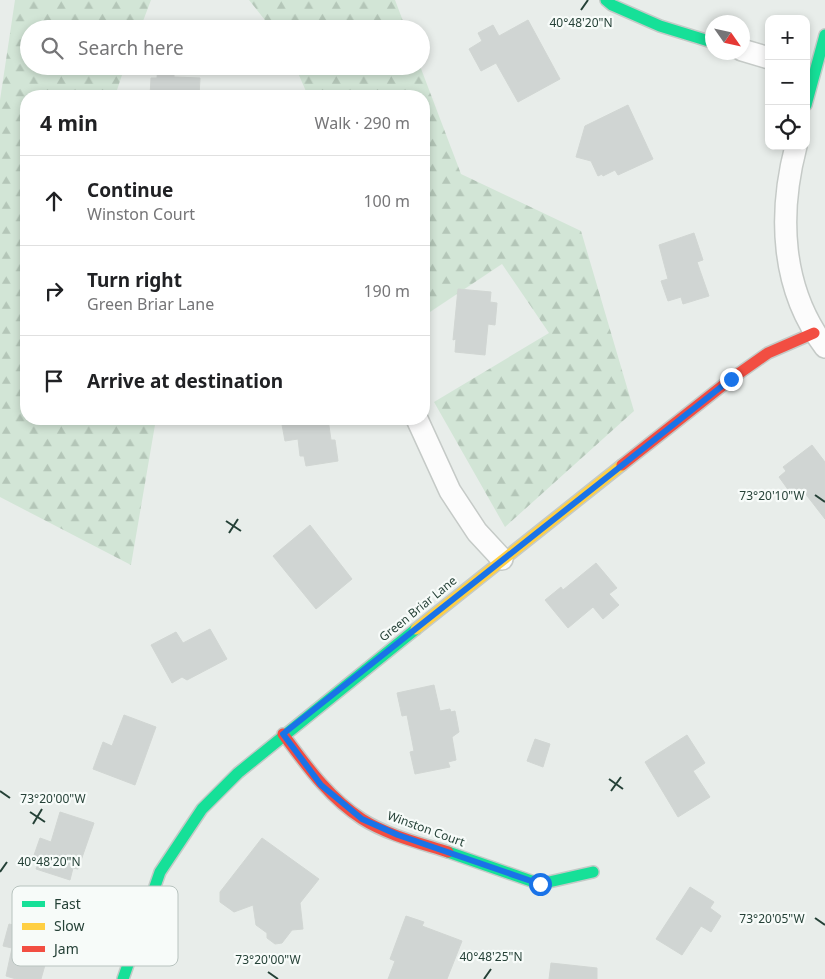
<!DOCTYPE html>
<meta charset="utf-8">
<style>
body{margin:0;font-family:"Noto Sans",sans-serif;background:#f2f2f2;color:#202124}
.controls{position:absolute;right:15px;top:15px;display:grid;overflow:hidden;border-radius:10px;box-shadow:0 2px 8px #0003}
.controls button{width:45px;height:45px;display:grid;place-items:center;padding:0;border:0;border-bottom:1px solid #e0e0e0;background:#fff;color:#202124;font:25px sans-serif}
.compass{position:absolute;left:705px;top:15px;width:45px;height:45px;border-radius:50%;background:#fff;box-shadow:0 2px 8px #0003;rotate:124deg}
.stop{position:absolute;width:15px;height:15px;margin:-11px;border:4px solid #1a73e8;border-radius:50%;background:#fff}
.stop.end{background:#1a73e8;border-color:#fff;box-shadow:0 1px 5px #0008}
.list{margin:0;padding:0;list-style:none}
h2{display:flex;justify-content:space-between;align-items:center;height:65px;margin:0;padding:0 20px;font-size:21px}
h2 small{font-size:16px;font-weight:400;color:#757577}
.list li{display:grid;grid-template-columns:32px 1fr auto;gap:15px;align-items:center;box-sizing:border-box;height:90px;padding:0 20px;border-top:1px solid #e0e0e0}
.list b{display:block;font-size:19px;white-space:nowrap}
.list p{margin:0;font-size:16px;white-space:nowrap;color:#757577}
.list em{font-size:16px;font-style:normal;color:#757577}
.icon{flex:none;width:28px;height:28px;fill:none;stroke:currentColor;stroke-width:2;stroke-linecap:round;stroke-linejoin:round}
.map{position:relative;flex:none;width:825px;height:979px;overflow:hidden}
.search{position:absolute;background:#fff;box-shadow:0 2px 8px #0003;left:20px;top:20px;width:410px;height:55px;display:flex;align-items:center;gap:12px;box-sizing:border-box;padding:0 18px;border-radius:28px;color:#757577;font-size:19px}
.panel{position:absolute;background:#fff;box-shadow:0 2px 8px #0003;left:20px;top:90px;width:410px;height:335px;border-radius:20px}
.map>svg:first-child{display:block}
.forest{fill:url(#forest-firs)}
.building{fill:#d0d5d3;stroke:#d1d6d3}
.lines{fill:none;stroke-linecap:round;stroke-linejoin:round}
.street-casing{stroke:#c5cac7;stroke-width:24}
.fast-casing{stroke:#c4cac7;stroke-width:14}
.slow-casing{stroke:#c4cac7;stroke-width:14}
.jam-casing{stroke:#c4cac7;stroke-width:14}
.street{stroke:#fcfcfc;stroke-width:21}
.fast{stroke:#16e098;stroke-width:11}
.slow{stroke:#ffcf43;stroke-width:11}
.jam{stroke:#f24e42;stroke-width:11}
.route{stroke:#1a73e8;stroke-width:6}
.ticks{fill:none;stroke:#254137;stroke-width:2}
.labels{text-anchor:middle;stroke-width:4.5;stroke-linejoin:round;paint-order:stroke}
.street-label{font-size:12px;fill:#254137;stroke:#f7fbf9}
.key{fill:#f7fbf9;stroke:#b8c3bf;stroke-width:1}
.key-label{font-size:14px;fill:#254137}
.ticks-label{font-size:12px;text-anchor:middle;fill:#254137;stroke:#f7fbf9;stroke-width:4.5;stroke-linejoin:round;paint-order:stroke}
</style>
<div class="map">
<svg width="825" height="979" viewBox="0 0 825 979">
<defs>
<pattern id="forest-firs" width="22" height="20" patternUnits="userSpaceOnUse" patternTransform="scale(1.25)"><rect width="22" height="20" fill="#d2e5d6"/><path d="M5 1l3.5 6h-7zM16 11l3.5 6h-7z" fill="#b4c6b8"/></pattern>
</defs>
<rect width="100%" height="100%" fill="#e8edea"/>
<!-- forest -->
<path class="forest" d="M15,0H151L140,29H29V66H125L115,96H26V419H156L131,565L0,497V100Z
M249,0H395L406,29H272Z
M295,66H420L461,174L581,231L634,411L505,527L434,402L549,333L502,264L424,316V96H308Z"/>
<!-- building -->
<path class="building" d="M528,20L560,79L518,102L496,63L481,71L469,49L482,41L478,33L493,25L499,36Z
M158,66H174V77L200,78L199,96H150L151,78H157Z
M628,105L653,159L618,175L615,170L603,176L602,174L598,176L591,161L576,157L585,126Z
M694,233L703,260L697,262L709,296L683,304L681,297L668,301L661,281L668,279L659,245Z
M458,289L491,292L490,302L497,303L495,325L488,324L485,355L455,352L456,339L453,340Z
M281,419H328L331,440H335L338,461L306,466L304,456H300L298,439L285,441Z
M812,445L825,462V519L801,488L792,495L779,477L786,471L783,467Z
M310,525L352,579L316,609L273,556Z
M596,563L617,588L609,594L619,605L603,619L593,607L568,628L545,600L561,587L563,590Z
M210,629L227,659L187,680L182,677L172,683L151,645L176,632L183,643Z
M434,685L440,711L450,709L451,712L455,711L459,732L452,737L456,760L448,762L450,767L415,774L410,752L414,751L407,715L402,716L397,693Z
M124,715L156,727L135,785L93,769L103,742L112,746Z
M687,735L705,763L693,771L710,797L678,817L645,762Z
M535,739L550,744L543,767L527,761Z
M60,812L94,823L78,869L73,868L70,880L36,869L38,863L32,861L40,838L51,842Z
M262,838L319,879L300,903L303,929L292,930L282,943L275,944L267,938V933L256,925L253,905L234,912L220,902V892Z
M690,887L714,902L710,908L721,916L711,932L701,926L682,955L656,939Z
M406,916L424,922L422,926L462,941L447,979H388L395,961L390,959Z
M21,921L51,929L41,964L45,965L41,979H16L6,976L12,948L3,946L9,924L18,926Z
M551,963L597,968V979H549Z"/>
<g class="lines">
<!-- street casing -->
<g class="street-casing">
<path id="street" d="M742,50L769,58
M796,146C778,215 781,289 825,347
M417,419L450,491L477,532L502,559"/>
</g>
<!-- fast casing -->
<g class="fast-casing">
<path id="fast" d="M606,0L612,5L660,26L712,42
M806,105L825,35
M448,852L540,884L593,872
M123,979L160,872L202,809L238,773L416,629"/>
</g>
<!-- slow casing -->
<g class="slow-casing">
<path id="slow" d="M416,629L622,465"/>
</g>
<!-- jam casing -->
<g class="jam-casing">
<path id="jam" d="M622,465L731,379L768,353L814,333
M283,734C306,765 328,797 362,819C387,835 420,843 448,852"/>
</g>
<!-- street -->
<use href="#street" class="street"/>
<!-- fast -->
<use href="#fast" class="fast"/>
<!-- slow -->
<use href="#slow" class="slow"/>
<!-- jam -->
<use href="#jam" class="jam"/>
</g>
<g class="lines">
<!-- route -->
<path class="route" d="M540,884L398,835L362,819L321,785L283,734L731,379"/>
</g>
<!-- ticks -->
<path class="ticks" d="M581,10L588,0M815,495L825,502M226,521L241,531M229,533L238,519M609,779L623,789M0,791L10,798M611,791L621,777M30,812L45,822M33,824L42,809M0,872L7,862M815,918L825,925M268,972L278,979M484,979L491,969"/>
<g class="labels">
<!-- street labels -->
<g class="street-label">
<text transform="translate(418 609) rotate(-39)" y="4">Green Briar Lane</text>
<text transform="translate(426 829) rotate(20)" y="4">Winston Court</text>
</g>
</g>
<!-- legend -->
<rect x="12" y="886" width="166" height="80" rx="8" class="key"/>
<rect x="22" y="901" width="23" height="6" fill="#16e098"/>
<rect x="22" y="923" width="23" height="7" fill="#ffcf43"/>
<rect x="22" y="946" width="23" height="6" fill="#f24e42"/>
<g class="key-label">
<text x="54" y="909">Fast</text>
<text x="54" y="931">Slow</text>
<text x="54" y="954">Jam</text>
</g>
<g class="ticks-label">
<text x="581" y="27">40°48'20"N</text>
<text x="772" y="500">73°20'10"W</text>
<text x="53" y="803">73°20'00"W</text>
<text x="49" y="866">40°48'20"N</text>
<text x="772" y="923">73°20'05"W</text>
<text x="491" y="961">40°48'25"N</text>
<text x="268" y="964">73°20'00"W</text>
</g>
</svg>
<div class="controls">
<button>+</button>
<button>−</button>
<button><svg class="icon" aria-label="locate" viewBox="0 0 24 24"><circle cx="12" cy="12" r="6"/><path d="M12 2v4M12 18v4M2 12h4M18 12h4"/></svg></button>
</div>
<svg class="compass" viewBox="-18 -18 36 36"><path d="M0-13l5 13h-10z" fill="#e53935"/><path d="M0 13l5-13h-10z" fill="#757577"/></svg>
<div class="stop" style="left:540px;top:884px"></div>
<div class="stop end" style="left:731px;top:379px"></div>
<div class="search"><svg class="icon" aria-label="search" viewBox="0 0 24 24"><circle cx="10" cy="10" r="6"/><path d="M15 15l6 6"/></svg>Search here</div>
<section class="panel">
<h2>4 min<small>Walk · 290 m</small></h2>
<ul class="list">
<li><svg class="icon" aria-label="ahead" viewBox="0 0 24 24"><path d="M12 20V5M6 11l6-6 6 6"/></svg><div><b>Continue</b><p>Winston Court</p></div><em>100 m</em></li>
<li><svg class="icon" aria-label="right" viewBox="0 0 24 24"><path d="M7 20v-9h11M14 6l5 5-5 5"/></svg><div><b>Turn right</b><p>Green Briar Lane</p></div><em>190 m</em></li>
<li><svg class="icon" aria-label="arrive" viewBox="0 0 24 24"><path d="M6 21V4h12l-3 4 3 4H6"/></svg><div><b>Arrive at destination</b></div></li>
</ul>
</section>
</div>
